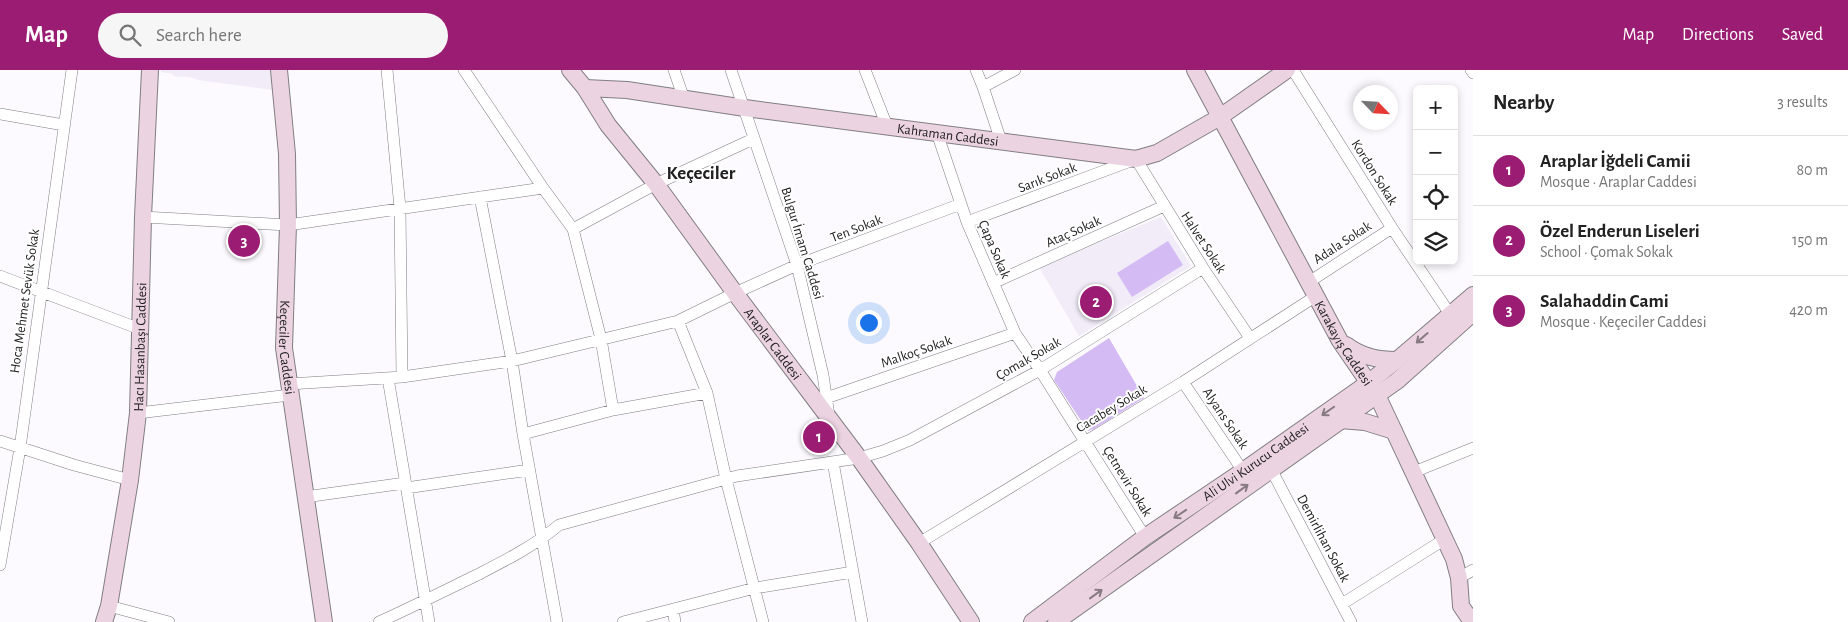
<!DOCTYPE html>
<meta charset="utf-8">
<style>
body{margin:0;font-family:"Alegreya Sans",sans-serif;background:#f6f6f6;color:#222}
.controls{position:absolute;right:15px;top:15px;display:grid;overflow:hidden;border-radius:8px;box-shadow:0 2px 8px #0003}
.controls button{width:45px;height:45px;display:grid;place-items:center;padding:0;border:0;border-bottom:1px solid #e0e0e0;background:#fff;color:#222;font:25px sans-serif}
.compass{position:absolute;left:1353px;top:15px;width:45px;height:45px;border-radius:50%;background:#fff;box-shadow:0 2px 8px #0003;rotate:115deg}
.you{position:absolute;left:868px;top:252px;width:18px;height:18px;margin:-12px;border:4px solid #fff;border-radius:50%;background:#1a73e8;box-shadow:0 0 0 8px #1a73e833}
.badge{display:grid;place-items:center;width:32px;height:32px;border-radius:50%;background:#9b1d73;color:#fff;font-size:16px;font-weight:700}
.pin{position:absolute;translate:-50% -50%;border:2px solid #fff;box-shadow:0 1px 5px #0006}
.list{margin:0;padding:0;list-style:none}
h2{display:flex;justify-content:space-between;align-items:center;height:65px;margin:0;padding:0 20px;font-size:21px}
h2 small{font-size:16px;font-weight:400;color:#767676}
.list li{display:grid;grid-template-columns:32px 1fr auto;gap:15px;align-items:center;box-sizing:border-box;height:70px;padding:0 20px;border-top:1px solid #e0e0e0}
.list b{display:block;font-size:19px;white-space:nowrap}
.list p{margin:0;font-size:16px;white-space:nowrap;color:#767676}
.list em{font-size:16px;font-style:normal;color:#767676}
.icon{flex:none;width:28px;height:28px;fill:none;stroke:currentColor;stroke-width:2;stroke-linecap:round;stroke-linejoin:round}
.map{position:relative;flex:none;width:1473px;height:552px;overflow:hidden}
header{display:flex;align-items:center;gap:30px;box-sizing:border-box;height:70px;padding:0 25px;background:#9b1d73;color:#fff}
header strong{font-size:24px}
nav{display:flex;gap:28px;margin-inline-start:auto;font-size:18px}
.search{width:350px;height:45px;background:#f6f6f6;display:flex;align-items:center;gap:12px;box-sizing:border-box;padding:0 18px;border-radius:28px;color:#767676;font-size:19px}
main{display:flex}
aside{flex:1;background:#fff}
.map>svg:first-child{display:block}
.built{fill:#f1ecf8}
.green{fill:#d4bbf4}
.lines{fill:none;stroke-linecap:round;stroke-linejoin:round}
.street-casing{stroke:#807e82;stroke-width:12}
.secondary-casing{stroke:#807e82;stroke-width:18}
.street{stroke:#fff;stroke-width:11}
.secondary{stroke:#ecd3e1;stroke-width:16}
.oneway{stroke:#877a82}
.labels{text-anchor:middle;stroke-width:4;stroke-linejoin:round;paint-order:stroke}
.street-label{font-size:14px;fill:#222123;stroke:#fff}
.district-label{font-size:19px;font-weight:bold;fill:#222123;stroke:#fff}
</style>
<header>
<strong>Map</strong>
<div class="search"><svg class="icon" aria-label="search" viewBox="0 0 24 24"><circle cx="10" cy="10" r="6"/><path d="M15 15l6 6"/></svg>Search here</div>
<nav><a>Map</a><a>Directions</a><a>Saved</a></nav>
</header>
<main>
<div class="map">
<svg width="1473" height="552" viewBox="0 0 1473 552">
<rect width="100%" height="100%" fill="#fcfaff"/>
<!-- built -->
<path class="built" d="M161,0H279L281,21L198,10L190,7L173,6V4L161,2Z
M1161,147L1191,196L1079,266L1039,197Z"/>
<!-- green -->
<path class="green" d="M1168,171L1183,195L1132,227L1117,203Z
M1109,268L1144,328L1094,359L1088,361L1054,310L1057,302Z"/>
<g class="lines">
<!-- street casing -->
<g class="street-casing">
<path id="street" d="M387,0L400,138L402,307
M464,0L543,118L573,159L601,269L613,340
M674,0L684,29
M731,0L797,195L823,305L829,346
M865,0L887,56
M976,0L983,17L1001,71
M1293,0L1392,158L1450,244
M1471,0L1473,3
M983,17L1015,0
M0,44L64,55
M937,63L967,152L1015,263L1040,300L1145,467
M480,127L512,291L523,364L557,552
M143,147L288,155L543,118
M967,152L1136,89L1203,198L1250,268
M573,159L656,114L753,69
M0,206L140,259
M1309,212L1392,158
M993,213L1164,136
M678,251L707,323L726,409L763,552
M388,308L429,552
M1183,312L1243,401
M289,314L402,307L512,291L678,251L735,223L797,195L961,134
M826,328L1015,263
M138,343L290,325
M523,364L613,340L707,323
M0,371L74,395L130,410
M833,392L862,552
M1271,399L1351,552
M1414,402L1473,378
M406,418L529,400
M305,427L405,413
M919,473L1183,312L1316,226
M0,495L20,378L72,0
M1459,508L1473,500
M1342,534L1445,469
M109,536L169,552
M673,539L675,552
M379,552C412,537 444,521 477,505C506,490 534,476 559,455L737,406L859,388L883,381L910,370L1040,300L1203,198
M623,552L755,518L853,502"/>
</g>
<!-- secondary casing -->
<g class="secondary-casing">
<g id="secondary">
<path id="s1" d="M279,0L287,84L288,155L284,278L324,552"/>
<path id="s2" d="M570,0L585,18L608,55L656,114L735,223L859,388L919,473L971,552"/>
<path id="s3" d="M1195,0L1340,271L1377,325L1454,489L1459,508L1461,536L1472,552"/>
<path id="s4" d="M585,18L627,20L745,38L1136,89L1157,83L1220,47L1287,0"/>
<path d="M1346,275C1362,287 1378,290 1397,290"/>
<path d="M1340,350L1365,352L1394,361"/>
<path id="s5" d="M104,552L109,536L130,410L138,343L143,147L150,0"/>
<path id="s6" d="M1032,552L1145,467L1243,401L1368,313L1397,290L1473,225"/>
<path d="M1056,552L1397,311L1473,243"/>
</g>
</g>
<!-- street -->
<use href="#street" class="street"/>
<!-- secondary -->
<use href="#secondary" class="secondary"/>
</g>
<!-- one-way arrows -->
<defs><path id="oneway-shaft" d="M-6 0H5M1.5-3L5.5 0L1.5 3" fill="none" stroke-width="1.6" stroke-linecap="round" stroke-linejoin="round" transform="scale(1.25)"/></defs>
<g class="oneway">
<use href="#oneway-shaft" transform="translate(1422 268) rotate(139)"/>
<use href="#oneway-shaft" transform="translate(1328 341) rotate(145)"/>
<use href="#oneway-shaft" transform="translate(1242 419) rotate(-36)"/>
<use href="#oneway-shaft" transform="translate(1180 444) rotate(146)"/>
<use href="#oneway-shaft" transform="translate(1096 524) rotate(-36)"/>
</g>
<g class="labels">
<!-- street labels -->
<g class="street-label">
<text dy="5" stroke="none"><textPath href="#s4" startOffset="366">Kahraman Caddesi</textPath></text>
<text transform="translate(1375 102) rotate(58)" y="5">Kordon Sokak</text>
<text transform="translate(1047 107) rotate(-21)" y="5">Sarık Sokak</text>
<text transform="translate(856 158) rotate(-21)" y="5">Ten Sokak</text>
<text transform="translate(1073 161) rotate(-24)" y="5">Ataç Sokak</text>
<text transform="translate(1204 172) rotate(57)" y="5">Halvet Sokak</text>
<text transform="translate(1342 172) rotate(-33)" y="5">Adala Sokak</text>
<text transform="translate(803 173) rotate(73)" y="5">Bulgur İmam Caddesi</text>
<text transform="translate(995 179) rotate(67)" y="5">Çapa Sokak</text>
<text transform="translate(24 231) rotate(-82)" y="5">Hoca Mehmet Sevük Sokak</text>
<text dy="5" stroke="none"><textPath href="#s3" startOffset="311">Karakayış Caddesi</textPath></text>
<text dy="5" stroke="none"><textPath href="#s2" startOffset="341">Araplar Caddesi</textPath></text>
<text dy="5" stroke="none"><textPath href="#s5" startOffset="278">Hacı Hasanbaşı Caddesi</textPath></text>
<text dy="5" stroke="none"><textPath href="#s1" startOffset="278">Keçeciler Caddesi</textPath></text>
<text transform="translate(916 281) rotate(-19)" y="5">Malkoç Sokak</text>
<text transform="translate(1028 288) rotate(-30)" y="5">Çomak Sokak</text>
<text transform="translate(1111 338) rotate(-31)" y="5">Cacabey Sokak</text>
<text transform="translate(1226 348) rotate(56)" y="5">Alyans Sokak</text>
<text dy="5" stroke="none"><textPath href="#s6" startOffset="275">Ali Ulvi Kurucu Caddesi</textPath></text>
<text transform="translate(1128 411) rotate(58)" y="5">Çetnevir Sokak</text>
<text transform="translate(1324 468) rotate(62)" y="5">Demirlihan Sokak</text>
</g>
<!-- district labels -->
<g class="district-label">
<text x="701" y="109">Keçeciler</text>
</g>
</g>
</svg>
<div class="controls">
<button>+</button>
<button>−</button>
<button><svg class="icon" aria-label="locate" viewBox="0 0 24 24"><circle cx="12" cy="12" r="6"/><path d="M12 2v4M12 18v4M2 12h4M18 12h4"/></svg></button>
<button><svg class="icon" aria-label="layers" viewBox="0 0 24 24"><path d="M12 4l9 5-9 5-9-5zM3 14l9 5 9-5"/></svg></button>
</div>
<svg class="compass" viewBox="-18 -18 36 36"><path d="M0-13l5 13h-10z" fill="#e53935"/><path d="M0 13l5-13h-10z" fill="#767676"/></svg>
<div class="you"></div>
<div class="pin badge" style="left:819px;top:367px">1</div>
<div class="pin badge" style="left:1096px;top:232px">2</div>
<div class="pin badge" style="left:244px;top:171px">3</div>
</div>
<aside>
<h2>Nearby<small>3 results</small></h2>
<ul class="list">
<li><span class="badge">1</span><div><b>Araplar İğdeli Camii</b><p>Mosque · Araplar Caddesi</p></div><em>80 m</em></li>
<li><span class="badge">2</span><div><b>Özel Enderun Liseleri</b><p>School · Çomak Sokak</p></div><em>150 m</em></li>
<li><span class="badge">3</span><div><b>Salahaddin Cami</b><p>Mosque · Keçeciler Caddesi</p></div><em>420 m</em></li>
</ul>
</aside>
</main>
